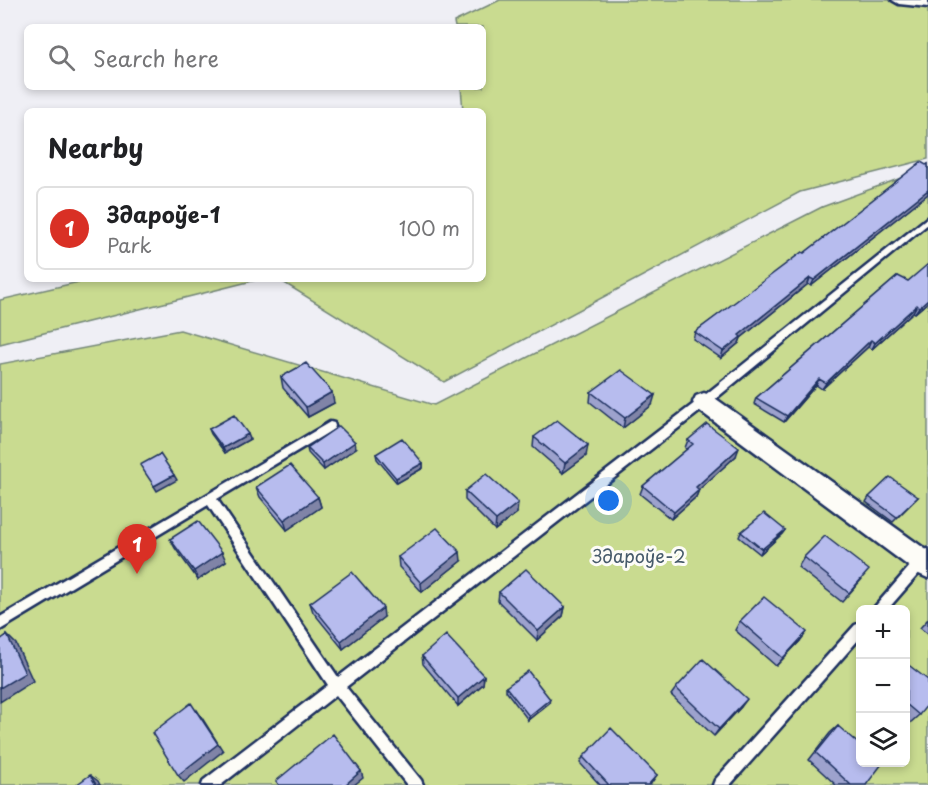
<!DOCTYPE html>
<meta charset="utf-8">
<style>
body{margin:0;font-family:"Playpen Sans",sans-serif;background:#f6f6f6;color:#202124}
.controls{position:absolute;right:18px;bottom:18px;display:grid;overflow:hidden;border-radius:9px;box-shadow:0 3px 9px #0003}
.controls button{width:54px;height:54px;display:grid;place-items:center;padding:0;border:0;border-bottom:2px solid #e0e0e0;background:#fff;color:#202124;font:30px sans-serif}
.you{position:absolute;left:609px;top:501px;width:21px;height:21px;margin:-15px;border:4px solid #fff;border-radius:50%;background:#1a73e8;box-shadow:0 0 0 9px #1a73e833}
.badge{display:grid;place-items:center;width:39px;height:39px;border-radius:50%;background:#d93025;color:#fff;font-size:20px;font-weight:700}
.pin{position:absolute;translate:-50% -50px;filter:drop-shadow(0 2px 3px #0008)}
.pin::after{content:'';position:absolute;top:32px;width:21px;height:18px;background:inherit;clip-path:polygon(0 0,100% 0,50% 100%)}
.list{margin:0;padding:0;list-style:none}
h2{display:flex;justify-content:space-between;align-items:center;height:78px;margin:0;padding:0 24px;font-size:26px}
h2 small{font-size:20px;font-weight:400;color:#757577}
.list li{display:grid;grid-template-columns:39px 1fr auto;gap:18px;align-items:center;box-sizing:border-box;height:84px;margin:0 12px 12px;padding:0 12px;border:2px solid #e0e0e0;border-radius:9px}
.list b{display:block;font-size:22px;white-space:nowrap}
.list p{margin:0;font-size:20px;white-space:nowrap;color:#757577}
.list em{font-size:20px;font-style:normal;color:#757577}
.icon{flex:none;width:33px;height:33px;fill:none;stroke:currentColor;stroke-width:2;stroke-linecap:round;stroke-linejoin:round}
.map{position:relative;flex:none;width:928px;height:785px;overflow:hidden}
.search{position:absolute;background:#fff;box-shadow:0 3px 9px #0003;left:24px;top:24px;width:462px;height:66px;display:flex;align-items:center;gap:15px;box-sizing:border-box;padding:0 21px;border-radius:9px;color:#757577;font-size:22px}
.panel{position:absolute;background:#fff;box-shadow:0 3px 9px #0003;left:24px;top:108px;width:462px;height:174px;border-radius:9px}
.map>svg:first-child{display:block}
.green{fill:#c9db90;stroke:#728577;stroke-width:1.5;fill-rule:evenodd}
.lines{fill:none;stroke-linecap:round;stroke-linejoin:round}
.lane-casing{stroke:#1b2f5e;stroke-width:5}
.street-casing{stroke:#1b2f5e;stroke-width:5}
.lane{fill:#fdfcf7;fill-rule:evenodd}
.street{fill:#fdfcf7;fill-rule:evenodd}
.wall{fill:#9da2cd;stroke:#1b2f5e;stroke-width:1.5}
.shaded-wall{fill:#8084a7;stroke:#1b2f5e;stroke-width:1.5}
.building{fill:#b7bcee;stroke:#1b2f5e;stroke-width:1.5}
.labels{text-anchor:middle;stroke-width:6;stroke-linejoin:round;paint-order:stroke}
.park-label{font-size:18px;fill:#465a6a;stroke:#fdfcf7}
</style>
<div class="map">
<svg width="928" height="785" viewBox="0 0 928 785">
<rect width="100%" height="100%" fill="#efeff5"/>
<filter id="ink" filterUnits="userSpaceOnUse"><feTurbulence type="fractalNoise" baseFrequency=".0167" numOctaves="2"/><feDisplacementMap in="SourceGraphic" scale="12" xChannelSelector="R" yChannelSelector="G"/><feConvolveMatrix kernelMatrix="1 2 1 2 8 2 1 2 1" color-interpolation-filters="sRGB"/></filter>
<g filter="url(#ink)">
<!-- green -->
<path class="green" d="M500,0H928V159L800,192L444,382L278,279H483V111H463L461,87H483V27H455L454,22Z
M928,168V785H0V364L180,330L434,405L822,207ZM860,610H906V762H860Z
M92,279H260L0,344V300Z"/>
<g class="lines">
<!-- lane casing -->
<g class="lane-casing">
<path id="lane" d="M928,217V224L708,405L346,687L421,780L423,785H407L336,695L221,785H202L204,780L328,685L208,505L0,630V617L330,422L334,423L335,426L334,429L217,499L338,677L700,399Z
M928,549V563L887,610H872L924,550Z
M860,623V638L730,785H713L715,780L855,625Z"/>
</g>
<!-- street casing -->
<g class="street-casing">
<path id="street" d="M892,0H928V7L899,4Z
M704,393L712,396L928,551V578L919,574L696,408L693,402L696,396Z"/>
</g>
<!-- lane -->
<use href="#lane" class="lane"/>
<!-- street -->
<use href="#street" class="street"/>
</g>
<!-- wall -->
<path class="wall" d="M928,164V194L811,286L808,284L741,338L739,343L721,358L693,339L695,332Z
M898,276L928,302L915,313L913,312L872,349L868,347L822,389L816,385L784,422L754,404L756,398Z
M281,377L334,403L308,417L283,388Z
M591,392L652,405L623,428L590,402Z
M209,429L250,439L225,453L211,434Z
M534,437L586,456L563,473L533,447Z
M688,440L736,456L699,489L696,497L671,519L640,494L643,486L687,449L685,448Z
M307,448H356L324,470L308,453Z
M376,454L423,463V468L397,483L377,459Z
M256,487L318,497L321,507L287,530L260,497Z
M465,491L517,513L495,530L465,500Z
M869,497H918L893,522L866,502Z
M785,530L782,534L760,554L739,537L741,532Z
M170,539L226,561L198,580L175,548Z
M398,557L461,561L422,592L399,567Z
M804,557L862,579L842,602L798,567Z
M499,592L565,607L563,616L537,640L498,601Z
M310,603L384,617L343,649L313,612Z
M928,619V634L920,628Z
M740,621L800,641L776,666L735,630Z
M422,656L484,676L483,684L458,706L423,664Z
M906,663L919,715L910,723L906,719Z
M506,687L549,703L528,720L506,691Z
M676,688L741,707L714,736L671,695Z
M838,726L866,785H836L809,760L830,733Z
M583,757L657,775L650,785H600L580,763Z"/>
<!-- shaded-wall -->
<path class="shaded-wall" d="M928,190V194L811,286L814,280Z
M810,278L808,284L741,338L739,343L721,358L723,351L739,335Z
M928,299V302L915,313L919,307Z
M917,305L913,312L872,349L875,343Z
M871,340L868,347L822,389L826,383Z
M819,379L816,385L784,422L787,416Z
M332,392L334,403L308,417L306,407Z
M655,395L652,405L623,428L625,418Z
M248,434L250,439L225,453L223,448Z
M355,442L356,448L324,470L323,464Z
M588,445L586,456L563,473L565,463Z
M739,448L736,456L693,495L696,487Z
M423,463V468L397,483L396,478Z
M174,475L177,480L157,491L154,486Z
M699,490L696,497L671,519L674,512Z
M318,497L321,507L287,530L284,520Z
M518,503L517,513L495,530L496,520Z
M785,530L782,534L760,554L762,549Z
M222,552L226,561L198,580L194,571Z
M460,552L461,561L422,592L421,583Z
M565,607L563,616L537,640L538,631Z
M383,608L384,617L343,649L341,641Z
M807,632L800,641L776,666L783,658Z
M7,635L16,644L33,681L0,702V688Z
M484,676L483,684L458,706V698Z
M550,699L549,703L528,720L529,716Z
M747,699L741,707L714,736L719,729Z
M197,710L223,751L184,782L178,775Z
M361,771L363,778L354,785H345Z
M90,775L98,781L100,785H96Z"/>
<!-- building -->
<path class="building" d="M921,162L926,165L928,164V190L814,280L810,278L739,335L741,337L723,351L695,332L802,252L804,253Z
M928,264V299L919,307L917,305L875,343L871,340L826,383L819,379L787,416L756,398L898,276L908,281Z
M306,363L332,392L306,407L281,377Z
M621,370L655,395L625,418L591,392Z
M234,415L248,434L223,448L209,429Z
M557,420L588,445L565,463L534,437Z
M707,424L739,448L696,487L699,490L674,512L643,486L693,444L688,440Z
M339,426L355,442L323,464L307,448Z
M402,438L423,463L396,478L376,454Z
M160,454L174,475L154,486L140,465Z
M290,465L318,497L284,520L256,487Z
M486,474L518,503L496,520L465,491Z
M890,477L918,497L897,517L869,497Z
M764,513L785,530L762,549L741,532Z
M198,521L222,552L194,571L170,539Z
M437,528L460,552L421,583L398,557Z
M825,536L869,570L849,593L804,557Z
M526,569L565,607L538,631L499,592Z
M352,572L383,608L341,641L310,603Z
M764,597L807,632L783,658L740,621Z
M7,635L25,673L0,688V640Z
M446,635L484,676L458,698L422,656Z
M703,659L747,699L719,729L676,688Z
M906,663L928,680V704L919,715L906,704Z
M528,671L550,699L529,716L506,687Z
M191,703L218,744L178,775L152,733Z
M838,726L861,746V762H879L882,764L866,785H851L816,753Z
M611,728L657,775L648,785H609L583,757Z
M333,734L361,771L345,785H279L276,781Z
M90,775L96,785H76Z"/>
</g>
<g class="labels">
<!-- park labels -->
<g class="park-label">
<text x="639" y="563">Здароўе-2</text>
</g>
</g>
</svg>
<div class="controls">
<button>+</button>
<button>−</button>
<button><svg class="icon" aria-label="layers" viewBox="0 0 24 24"><path d="M12 4l9 5-9 5-9-5zM3 14l9 5 9-5"/></svg></button>
</div>
<div class="you"></div>
<div class="pin badge" style="left:137px;top:574px">1</div>
<div class="search"><svg class="icon" aria-label="search" viewBox="0 0 24 24"><circle cx="10" cy="10" r="6"/><path d="M15 15l6 6"/></svg>Search here</div>
<section class="panel">
<h2>Nearby<small></small></h2>
<ul class="list">
<li><span class="badge">1</span><div><b>Здароўе-1</b><p>Park</p></div><em>100 m</em></li>
</ul>
</section>
</div>
